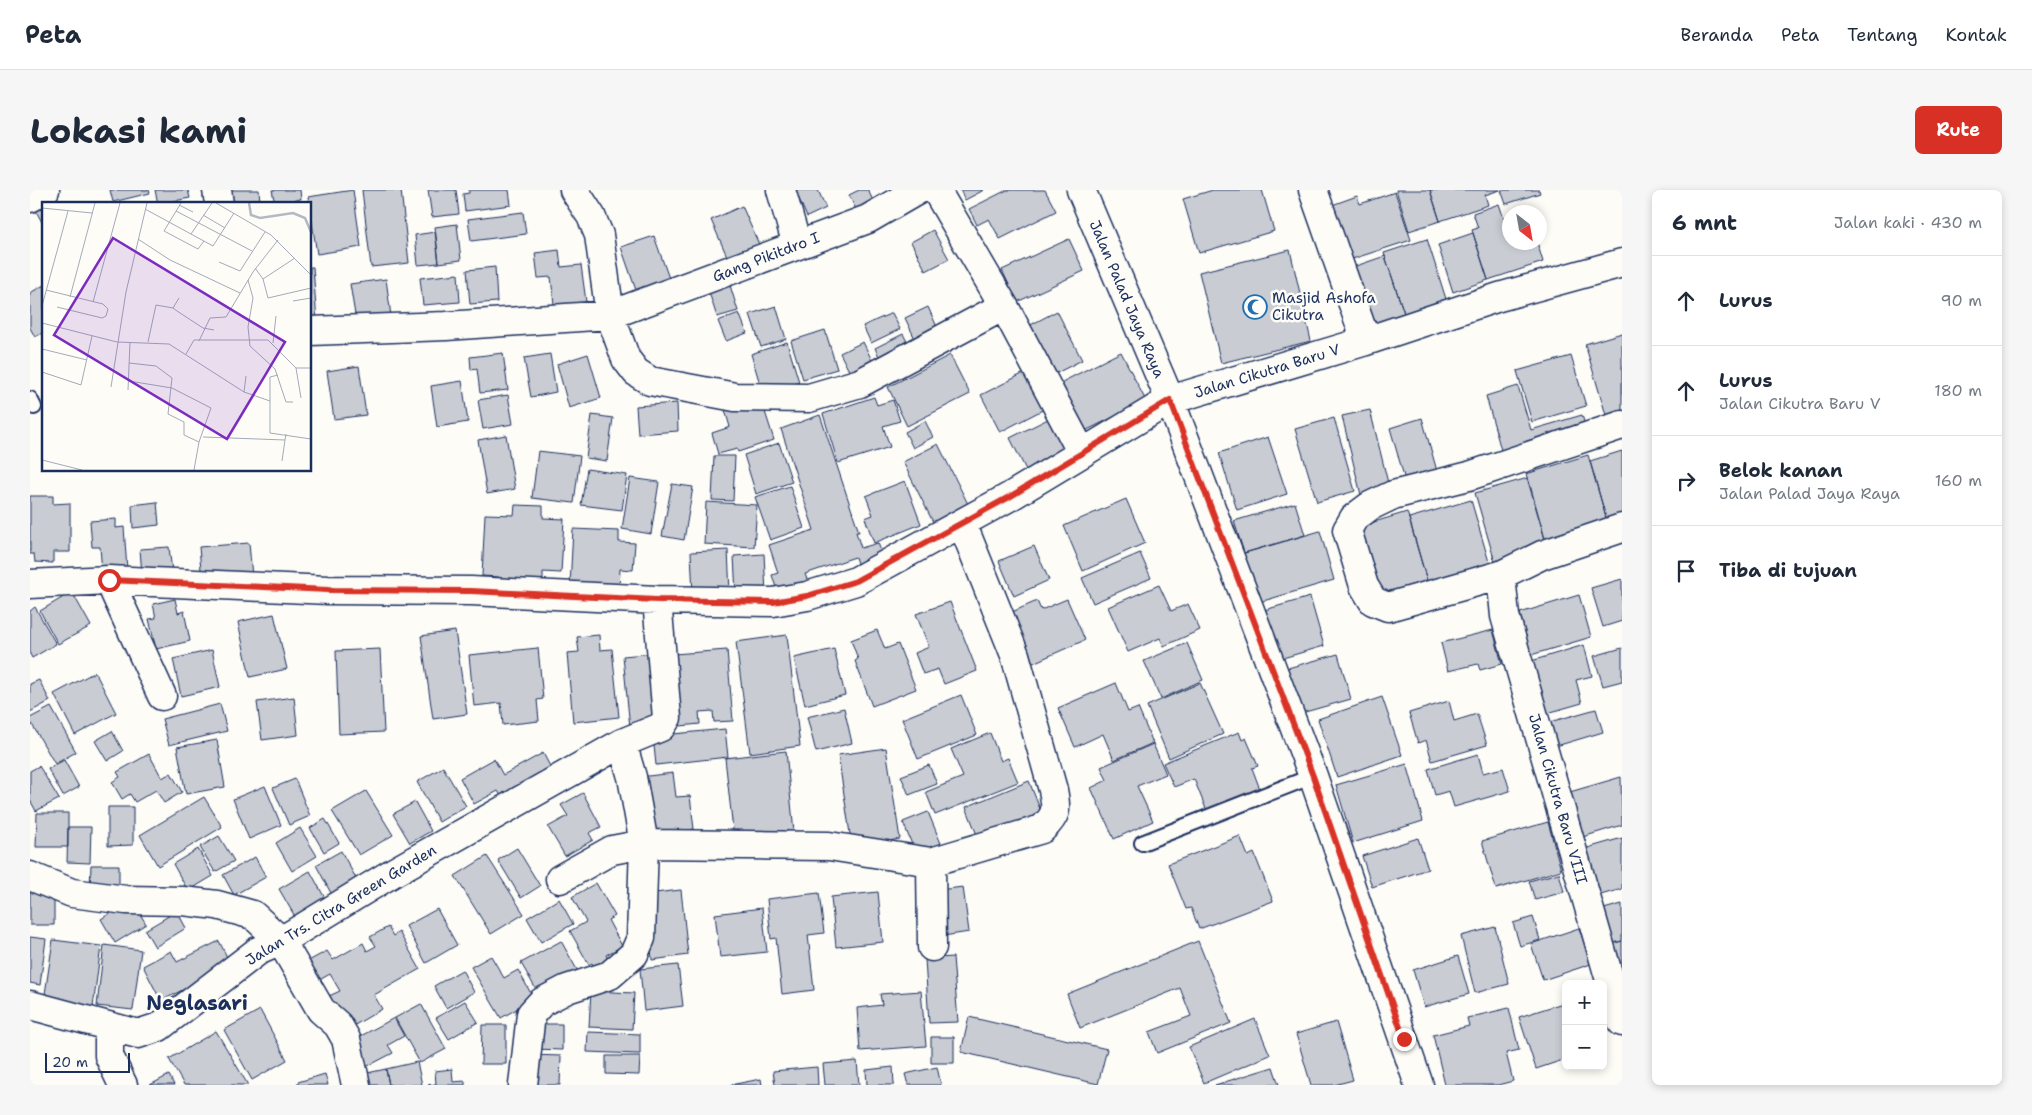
<!DOCTYPE html>
<html lang="id">
<meta charset="utf-8">
<style>
body{margin:0;font-family:"Shantell Sans",sans-serif;background:#f6f6f7;color:#1f2937}
.controls{position:absolute;right:15px;bottom:15px;display:grid;overflow:hidden;border-radius:8px;box-shadow:0 2px 8px #0003}
.controls button{width:45px;height:45px;display:grid;place-items:center;padding:0;border:0;border-bottom:1px solid #e0e1e3;background:#fff;color:#1f2937;font:25px sans-serif}
.compass{position:absolute;left:1472px;top:15px;width:45px;height:45px;border-radius:50%;background:#fff;box-shadow:0 2px 8px #0003;rotate:149deg}
.scale{position:absolute;left:15px;bottom:12px;width:85px;box-sizing:border-box;padding-left:5px;border:2px solid #1b2f5e;border-top:0;font-size:14px;line-height:18px;white-space:nowrap;color:#1b2f5e;-webkit-text-stroke:4px #fdfcf7;paint-order:stroke}
.stop{position:absolute;width:15px;height:15px;margin:-11px;border:4px solid #d93025;border-radius:50%;background:#fff}
.stop.end{background:#d93025;border-color:#fff;box-shadow:0 1px 5px #0008}
.list{margin:0;padding:0;list-style:none}
h2{display:flex;justify-content:space-between;align-items:center;height:65px;margin:0;padding:0 20px;font-size:21px}
h2 small{font-size:16px;font-weight:400;color:#747a83}
.list li{display:grid;grid-template-columns:32px 1fr auto;gap:15px;align-items:center;box-sizing:border-box;height:90px;padding:0 20px;border-top:1px solid #e0e1e3}
.list b{display:block;font-size:19px;white-space:nowrap}
.list p{margin:0;font-size:16px;white-space:nowrap;color:#747a83}
.list em{font-size:16px;font-style:normal;color:#747a83}
.icon{flex:none;width:28px;height:28px;fill:none;stroke:currentColor;stroke-width:2;stroke-linecap:round;stroke-linejoin:round}
.map{position:relative;flex:none;width:1592px;height:895px;overflow:hidden;border-radius:8px}
header{display:flex;align-items:center;gap:30px;box-sizing:border-box;height:70px;padding:0 25px;background:#fff;border-bottom:1px solid #e0e1e3}
header strong{font-size:24px}
nav{display:flex;gap:28px;margin-inline-start:auto;font-size:18px}
.intro{display:flex;align-items:center;justify-content:space-between;box-sizing:border-box;height:120px;padding:0 30px}
h1{margin:0;font-size:35px}
.button{padding:12px 22px;border-radius:8px;background:#d93025;color:#fff;font-size:18px;font-weight:700}
main{display:flex;gap:30px;padding:0 30px}
aside{flex:1;background:#fff;border-radius:8px;box-shadow:0 2px 8px #0003}
.map>svg:first-child{display:block}
.building{fill:#c9ccd3;stroke:#1b2f5e}
.lines{fill:none;stroke-linecap:round;stroke-linejoin:round}
.service-casing{stroke:#1b2f5e;stroke-width:18}
.minor-casing{stroke:#1b2f5e;stroke-width:31}
.service{stroke:#fdfcf7;stroke-width:14}
.minor{stroke:#fdfcf7;stroke-width:28}
.route{stroke:#d93025;stroke-width:6}
.labels{text-anchor:middle;stroke-width:5;stroke-linejoin:round;paint-order:stroke}
.street-label{font-size:15px;fill:#1b2f5e;stroke:#fdfcf7}
.poi-label{font-size:15px;fill:#1b2f5e;stroke:#fdfcf7;text-anchor:start}
.district-label{font-size:20px;font-weight:bold;fill:#1b2f5e;stroke:#fdfcf7}
.inset-river{fill:none;stroke:#b3b8c5;stroke-width:2.5}
.inset-road{fill:none;stroke:#a3aaba;stroke-width:1}
.view{fill:#7b2cbf;fill-opacity:0.15;stroke:#7b2cbf;stroke-width:2.5}
.inset-edge{fill:none;stroke:#1b2f5e;stroke-width:2.5}
</style>
<header>
<strong>Peta</strong>
<nav><a>Beranda</a><a>Peta</a><a>Tentang</a><a>Kontak</a></nav>
</header>
<div class="intro"><h1>Lokasi kami</h1><a class="button">Rute</a></div>
<main>
<div class="map">
<svg width="1592" height="895" viewBox="0 0 1592 895">
<rect width="100%" height="100%" fill="#fdfcf7"/>
<filter id="ink" filterUnits="userSpaceOnUse"><feTurbulence type="fractalNoise" baseFrequency=".02" numOctaves="2"/><feDisplacementMap in="SourceGraphic" scale="10" xChannelSelector="R" yChannelSelector="G"/><feConvolveMatrix kernelMatrix="1 2 1 2 8 2 1 2 1" color-interpolation-filters="sRGB"/></filter>
<g filter="url(#ink)">
<!-- building -->
<path class="building" d="M80,0H119L120,3L83,12Z
M125,0H158L160,8L128,14Z
M195,0H229L230,12L196,14Z
M242,0H270L271,9L245,14Z
M323,0L331,57L287,64L278,7Z
M332,0H371L379,73L341,77Z
M398,0H426L429,24L402,27Z
M439,0H479L481,15L435,21L433,4L439,3Z
M765,0H788L796,18L777,27Z
M829,0H838L845,15L828,24L819,5Z
M930,0H954L935,10Z
M977,0H1015L1026,21L970,49L959,29L947,35L939,19Z
M1183,0H1232L1244,41L1169,63L1153,9Z
M1366,0H1400L1410,31L1379,41Z
M1400,0H1470L1455,5L1458,15L1410,31Z
M1471,0H1509L1510,3L1476,14Z
M1365,2L1381,50L1316,71L1291,19L1327,6L1330,14Z
M1469,14L1474,29L1480,27V52H1507L1513,72L1458,90L1442,40L1448,38L1443,23Z
M712,16L731,59L700,73L681,30Z
M14,17V36L6,21Z
M493,22L496,44L441,51L438,29Z
M427,34L431,70L409,73L405,37Z
M903,40L919,69L896,81L881,52Z
M405,42L409,73L388,75L385,45Z
M1443,43L1458,90L1423,102L1408,55Z
M624,46L641,94L608,106L591,57Z
M1039,49L1054,81L987,112L972,80Z
M1397,49L1416,109L1374,123L1354,63Z
M529,60L531,77L551,75L557,119L525,123L521,87L508,88L505,63Z
M1260,60L1281,151L1191,173L1169,82Z
M1355,66L1374,123L1339,135L1320,78Z
M280,77H283L287,132L280,133Z
M465,77L467,112L440,114L437,80Z
M428,84L430,112L393,115L390,88Z
M356,89L361,126L326,131L320,94Z
M698,89L708,121L687,127L677,96Z
M14,95V142L5,147L0,138V103Z
M746,116L756,149L731,157L720,124Z
M898,117L912,148L890,159L875,128Z
M1027,121L1052,170L1017,188L993,139Z
M709,123L717,143L696,151L688,131Z
M862,123L870,139L841,153L833,136Z
M795,140L807,179L773,189L761,151Z
M1592,143V220L1576,225L1555,154Z
M873,144L883,163L854,177L845,158Z
M757,152L769,192L733,204L721,164Z
M833,152L848,183L825,193L810,163Z
M1091,162L1116,211L1055,241L1030,193Z
M473,163L478,200L450,203L447,179L441,180L440,167Z
M520,164L526,202L501,207L494,168Z
M558,164L571,208L539,218L527,174Z
M920,165L940,204L877,236L858,197Z
M1541,166L1556,216L1502,232L1487,181Z
M329,176L336,225L304,229L297,181Z
M1004,178L1022,215L970,242L951,205Z
M432,191L438,232L407,237L401,196Z
M1488,196L1501,240L1552,225L1558,245L1499,252L1471,260L1456,206Z
M478,205L483,234L453,239L448,210Z
M844,207L847,215L863,210L870,231L853,236L860,257L808,273L793,224Z
M731,209L744,250L708,262L707,259L688,264L682,243L700,237L695,220Z
M647,213L648,241L608,244L606,216Z
M1340,220L1359,297L1331,305L1312,226Z
M1028,224L1045,258L997,282L980,248Z
M562,225L583,228L577,271L556,268Z
M790,225L829,342H826L831,358L848,353L855,372L829,380L825,367L775,384L781,400L750,410L742,385L748,383L739,355L784,340L751,239Z
M1304,228L1325,301L1287,312L1265,239Z
M1392,228L1407,281L1375,290L1360,238Z
M895,231L903,247L883,258L875,242Z
M476,245L485,299L457,304L448,250Z
M1238,247L1257,304L1207,320L1189,263Z
M749,253L762,292L726,304L714,265Z
M908,254L939,316L904,334L873,272Z
M508,261L550,266L544,313L502,308Z
M1592,261V334L1579,338L1560,271Z
M1558,265L1579,338L1517,356L1496,284Z
M684,266H705L703,311L682,310Z
M557,279L597,285L592,320L551,315Z
M600,288L629,292L621,344L592,339Z
M1498,288L1517,356L1465,372L1445,303Z
M875,291L891,334L844,353L835,328L843,325L836,306Z
M642,294L663,297L654,350L632,346Z
M760,296L774,338L740,350L725,307Z
M0,306H23V314L40,313V362H23V373L5,372L4,364H0Z
M1096,309L1115,353L1053,381L1034,336Z
M1441,310L1461,379L1399,398L1379,328Z
M127,312L129,335L103,338L102,315Z
M676,312L727,315L724,357L674,354Z
M1265,313L1275,345L1214,363L1204,331Z
M485,315L513,316V328L534,329L531,383L513,382V400L468,398L469,387L452,386L455,324L484,325Z
M1377,322L1399,398L1353,411L1331,336Z
M86,329V338L94,337L97,380L72,382L70,357H62L60,331Z
M543,339L589,341V352L605,353L603,380L590,379L589,399L540,396Z
M1290,341L1304,390L1223,414L1208,365Z
M219,353L222,387L172,391L169,357Z
M1004,356L1019,390L984,406L969,371Z
M139,357L142,382L112,385L110,359Z
M698,360L700,403L663,405L661,362Z
M1110,363L1121,388L1063,413L1052,388Z
M734,364L736,404L706,405L704,366Z
M1592,389V431L1573,437L1561,398Z
M1129,395L1141,421L1158,414L1170,440L1134,456L1130,448L1098,462L1078,417Z
M42,402L61,436L28,454L10,421Z
M1549,405L1561,447L1501,465L1490,423Z
M1280,407L1294,456L1246,470L1231,421Z
M145,409L148,423L154,421L160,451L126,459L119,429L126,428L123,414Z
M1037,409L1055,450L1003,473L982,422L1007,411L1011,420Z
M920,412L947,481L914,494L908,479L893,484L885,463L899,457L886,424Z
M5,417L26,454L2,468L0,464V421Z
M244,424L257,479L220,487L208,432Z
M847,440L855,459L868,454L886,499L842,516L825,471L828,469L821,450Z
M1463,440L1472,474L1450,480L1448,474L1418,481L1411,453Z
M425,441L437,524L403,529L391,446Z
M569,445L570,460L582,459L589,527L543,532L537,463L549,462L547,447Z
M757,445L770,556L720,563L706,452Z
M1157,453L1173,490L1131,509L1114,471Z
M1554,455L1562,486L1546,490L1552,513L1514,524L1498,472Z
M508,458L513,509L507,510L509,531L473,535L471,513L444,516L439,465Z
M1592,458V491L1573,496L1564,466Z
M350,459L354,542L309,544L306,461Z
M804,459L815,505L775,515L764,468Z
M182,460L190,497L151,506L143,469Z
M697,460L703,531L684,532L683,521L669,522L670,534L650,536L644,464Z
M637,462L644,533L600,538L593,466Z
M1308,464L1321,509L1261,526L1247,481Z
M65,482L86,523L45,545L24,504Z
M9,490L20,511L0,522V494Z
M1086,493L1098,522L1108,518L1123,553L1084,570L1073,544L1045,557L1028,518Z
M1170,493L1193,544L1139,568L1117,516Z
M931,505L947,545L888,569L872,529Z
M264,507L268,545L232,550L227,512Z
M1352,507L1372,565L1307,587L1288,529Z
M1419,511L1424,531L1447,524L1457,555L1402,571L1396,550L1388,553L1379,523Z
M190,514L197,541L139,555L132,529Z
M21,517L46,562L25,574L0,531V528Z
M814,518L822,553L786,562L777,527Z
M1566,519L1573,542L1523,557L1516,533Z
M695,539L698,567L626,575L623,546Z
M82,541L93,561L77,571L65,551Z
M1209,542L1212,550L1216,548L1228,576L1222,578L1231,602L1178,624L1164,589L1144,597L1133,573Z
M960,543L971,571L978,568L988,592L905,625L896,602L933,587L921,559Z
M187,550L195,597L156,604L147,557Z
M1123,554L1136,584L1107,596L1123,631L1084,649L1061,598L1077,590L1071,577Z
M856,558L870,649L822,657L808,565Z
M756,561L764,643L704,649L695,568Z
M513,563L524,584L475,612L468,601L444,614L430,588L464,569L473,585Z
M119,564L132,588L141,583L152,602L134,613L126,600L105,612L100,604L92,609L82,592L90,587L87,582Z
M1448,564L1453,583L1473,578L1480,601L1424,617L1419,601L1405,605L1398,579Z
M34,570L49,597L33,606L18,579Z
M1377,574L1393,631L1323,653L1306,595Z
M899,575L907,594L879,605L871,586Z
M9,576L29,609L6,621L0,610V581Z
M413,577L436,616L409,632L387,592Z
M643,583L646,607L660,606L664,639L618,645L610,587Z
M1591,587L1592,635L1546,649L1533,604Z
M265,589L280,626L259,635L243,598Z
M999,591L1014,629L951,655L936,617Z
M235,596L251,635L219,649L203,609Z
M336,601L363,645L329,665L302,621Z
M553,603L571,637L559,643L563,650L535,666L518,637L538,626L531,615Z
M174,607L192,637L128,676L110,645Z
M385,612L401,641L380,653L363,624Z
M78,617H103V655L78,656Z
M898,622L912,656L887,667L873,632Z
M7,623H38V657H6Z
M295,629L309,653L294,662L280,638Z
M1518,632L1531,680L1466,699L1452,651Z
M38,637H61L60,673L37,672Z
M270,638L287,666L262,681L246,653Z
M189,646L204,671L185,682L170,657Z
M1210,646L1218,666L1224,663L1243,711L1169,739L1161,718L1156,719L1138,674Z
M1388,648L1398,679L1342,697L1332,666Z
M1592,648V699L1567,706L1554,659Z
M487,658L510,696L491,708L468,670Z
M168,659L183,686L158,701L143,674Z
M311,661L327,690L302,705L286,675Z
M457,666L494,724L461,744L425,686Z
M225,667L236,687L204,705L193,685Z
M61,675H89V698H60Z
M280,681L297,712L267,730L249,699Z
M1529,683L1534,702L1505,710L1499,691Z
M566,693L585,726L578,730L592,756L576,765L580,773L567,781L562,773L559,775L540,741L556,732L542,707Z
M933,697L939,742L907,747L901,701Z
M0,699H24V735H0Z
M651,700L658,765L622,770L616,704Z
M848,702L853,752L806,757L801,707Z
M789,703L794,743L778,745L784,800L752,804L746,748L741,749L737,709Z
M529,709L543,734L511,752L497,728Z
M102,710L116,734L85,753L71,729Z
M1592,714V751L1580,754L1570,720Z
M732,718L737,762L690,767L685,724Z
M407,719L427,755L396,773L376,736Z
M147,721L156,738L125,757L115,740Z
M1503,727L1510,750L1490,756L1483,733Z
M358,737L363,746L369,742L390,779L344,805L352,819L318,839L299,806L310,801L300,784L284,793L273,774L297,761L303,770L333,753L337,761L346,756L340,747Z
M1465,737L1479,794L1445,803L1431,746Z
M1549,738L1561,774L1513,790L1501,754Z
M0,747L16,749L10,795L0,793Z
M23,750L71,756L63,817L14,811Z
M189,751L201,775L131,811L113,776L141,761L147,772Z
M531,751L551,787L512,810L491,773Z
M1168,751L1201,833L1127,863L1119,842L1161,826L1150,798L1050,838L1037,804Z
M1592,751V798L1580,754Z
M74,755L111,760L103,820L67,816Z
M461,766L474,788L488,780L504,809L471,828L441,777Z
M1428,766L1439,804L1394,817L1383,780Z
M923,767L928,832L899,833L895,769Z
M648,775L653,816L614,821L610,779Z
M432,780L444,802L416,818L404,796Z
M561,801L604,803L602,839L559,837Z
M891,801L896,856L830,861L827,818L852,815L850,804Z
M435,811L448,832L419,849L406,828Z
M1536,812V869L1506,879L1489,827Z
M391,814L416,859L390,873L365,828Z
M1479,818L1489,860L1476,863L1483,891L1468,895H1415L1403,845L1439,836L1437,828Z
M230,820L257,870L222,890L194,840Z
M939,827L1077,859L1068,894L931,862Z
M364,828L374,846L358,855L363,863L336,877L329,847Z
M1225,829L1240,865L1174,893L1159,857Z
M1306,832L1323,890L1304,895H1281L1266,844Z
M506,834H532V860L505,859Z
M452,835H476V874H451Z
M186,841L218,895H154L139,869Z
M558,842L610,844V864L557,862Z
M901,847H924V873H901Z
M500,865L531,866L530,895H499Z
M576,866H610L609,885L576,884Z
M827,871L829,895H795L793,874Z
M387,872L392,895H359L356,879Z
M787,877L788,895H745L743,881Z
M863,877L864,895H837L836,880Z
M907,877L911,895H878L875,884Z
M1243,877L1249,895H1185Z
M356,879L359,895H330L328,885Z
M422,879L423,892L435,891V895H398L406,894L405,881Z
M295,884L298,895H268V892Z
M139,885L144,895H120Z
M731,889L732,895H700Z"/>
<g class="lines">
<!-- service casing -->
<g class="service-casing">
<path id="service" d="M0,209L4,217
M1112,653L1283,586"/>
</g>
<!-- minor casing -->
<g class="minor-casing">
<path id="minor" d="M187,0L189,14
M544,0L561,26L569,45L580,125L596,169L606,182L620,191L705,207L779,208L830,193L974,116
M751,0L767,55
M906,0L974,116L1052,263
M1051,0L1140,210L1283,586L1389,895
M1283,0L1336,151
M0,8L15,0
M280,141L416,136L580,125L838,29L888,0
M1592,235L1439,286L1363,305L1340,316L1324,328L1317,340L1334,396L1343,411L1358,417L1471,385L1512,365L1592,338
M1471,385L1475,426L1592,832
M79,390L132,506
M0,394L79,390L298,400L441,401L627,410L743,412L777,406L826,391L981,306L1140,210L1336,151L1469,107L1592,73
M901,672L1012,639C1027,625 1027,620 1023,600L985,465L932,333
M0,686L42,703L96,710L153,711L187,715L223,725L251,751L291,820L308,835L316,849L326,895
M530,689L582,660L614,654L799,656L901,672L902,757
M0,815L108,844L129,837L228,761L251,751L364,682L592,553L631,537L637,528L627,410
M79,837V866L93,895
M493,895L501,824L512,812L537,799L580,785L604,764L611,748L614,654L602,587L592,553"/>
</g>
<!-- service -->
<use href="#service" class="service"/>
<!-- minor -->
<use href="#minor" class="minor"/>
</g>
</g>
<g class="lines" filter="url(#ink)">
<!-- route -->
<path class="route" d="M79,390L298,400L441,401L627,410L743,412L777,406L826,391L981,306L1140,210L1283,586L1374,849"/>
</g>
<!-- icons -->
<defs>
<g id="mosque-ring" transform="scale(1.25)"><circle r="9.5" fill="#fdfcf7" stroke="#1f6fb2" stroke-width="1.5"/><path d="M3.5-4.9A6 6 0 1 0 3.5 4.9A5 5 0 1 1 3.5-4.9Z" fill="#1f6fb2"/></g>
</defs>
<g fill-rule="evenodd">
<use href="#mosque-ring" x="1225" y="117"/>
</g>
<g class="labels">
<!-- street labels -->
<g class="street-label">
<text transform="translate(736 67) rotate(-21)" y="5">Gang Pikitdro I</text>
<text transform="translate(1097 109) rotate(67)" y="5">Jalan Palad Jaya Raya</text>
<text transform="translate(1237 181) rotate(-17)" y="5">Jalan Cikutra Baru V</text>
<text transform="translate(1528 609) rotate(74)" y="5">Jalan Cikutra Baru VIII</text>
<text transform="translate(311 715) rotate(-31)" y="5">Jalan Trs. Citra Green Garden</text>
</g>
<!-- poi labels -->
<g class="poi-label">
<text x="1242" y="113">Masjid Ashofa<tspan x="1242" dy="17">Cikutra</tspan></text>
</g>
<!-- district labels -->
<g class="district-label">
<text x="167" y="820">Neglasari</text>
</g>
</g>
<!-- overview -->
<g transform="translate(12 12)">
<rect width="269" height="269" fill="#fdfcf7"/>
<path class="inset-river" d="M207,1L209,13L218,16L251,11L263,16L269,30"/>
<path class="inset-road" d="M139,1L122,29L156,47L162,39M174,1L229,33L269,73M137,3L151,10M0,6L50,11M103,7L171,44L192,11M134,9L210,49M161,13L183,26M149,32L170,1M96,37L128,58L198,91M177,60L198,69L223,30M213,66L221,77L226,96L269,86M221,77L253,56M206,78L211,96L206,125L208,144L233,167L244,200H251M4,88L61,102L66,107L64,114L60,116L15,105M28,95L53,1M137,96L131,106L135,109L161,126L172,128M251,99L269,96M51,100L78,1M0,104L26,9M0,121L75,140L127,142L202,190L228,199M157,139L168,116L184,115L211,70L236,38M106,140L114,103L131,106M231,141L234,114M0,147L45,158M144,152L152,138H226L254,166H269M87,161L114,164L130,176L126,212L142,220V233L157,240M254,166L259,196M0,170L39,183L50,134M236,173L228,175V231L269,237M87,179L130,186L169,206L157,240L152,268M69,185L84,90L105,1M86,188L88,140M202,190L204,174M161,235L243,238L244,232M0,258L40,268M240,259L243,238"/>
<path class="view" d="M71,36L243,140L185,237L12,133Z"/>
<rect width="269" height="269" class="inset-edge"/>
</g>
</svg>
<div class="controls">
<button>+</button>
<button>−</button>
</div>
<svg class="compass" viewBox="-18 -18 36 36"><path d="M0-13l5 13h-10z" fill="#e53935"/><path d="M0 13l5-13h-10z" fill="#747a83"/></svg>
<div class="scale">20 m</div>
<div class="stop" style="left:79px;top:390px"></div>
<div class="stop end" style="left:1374px;top:849px"></div>
</div>
<aside>
<h2>6 mnt<small>Jalan kaki · 430 m</small></h2>
<ul class="list">
<li><svg class="icon" aria-label="ahead" viewBox="0 0 24 24"><path d="M12 20V5M6 11l6-6 6 6"/></svg><div><b>Lurus</b></div><em>90 m</em></li>
<li><svg class="icon" aria-label="ahead" viewBox="0 0 24 24"><path d="M12 20V5M6 11l6-6 6 6"/></svg><div><b>Lurus</b><p>Jalan Cikutra Baru V</p></div><em>180 m</em></li>
<li><svg class="icon" aria-label="right" viewBox="0 0 24 24"><path d="M7 20v-9h11M14 6l5 5-5 5"/></svg><div><b>Belok kanan</b><p>Jalan Palad Jaya Raya</p></div><em>160 m</em></li>
<li><svg class="icon" aria-label="arrive" viewBox="0 0 24 24"><path d="M6 21V4h12l-3 4 3 4H6"/></svg><div><b>Tiba di tujuan</b></div></li>
</ul>
</aside>
</main>
